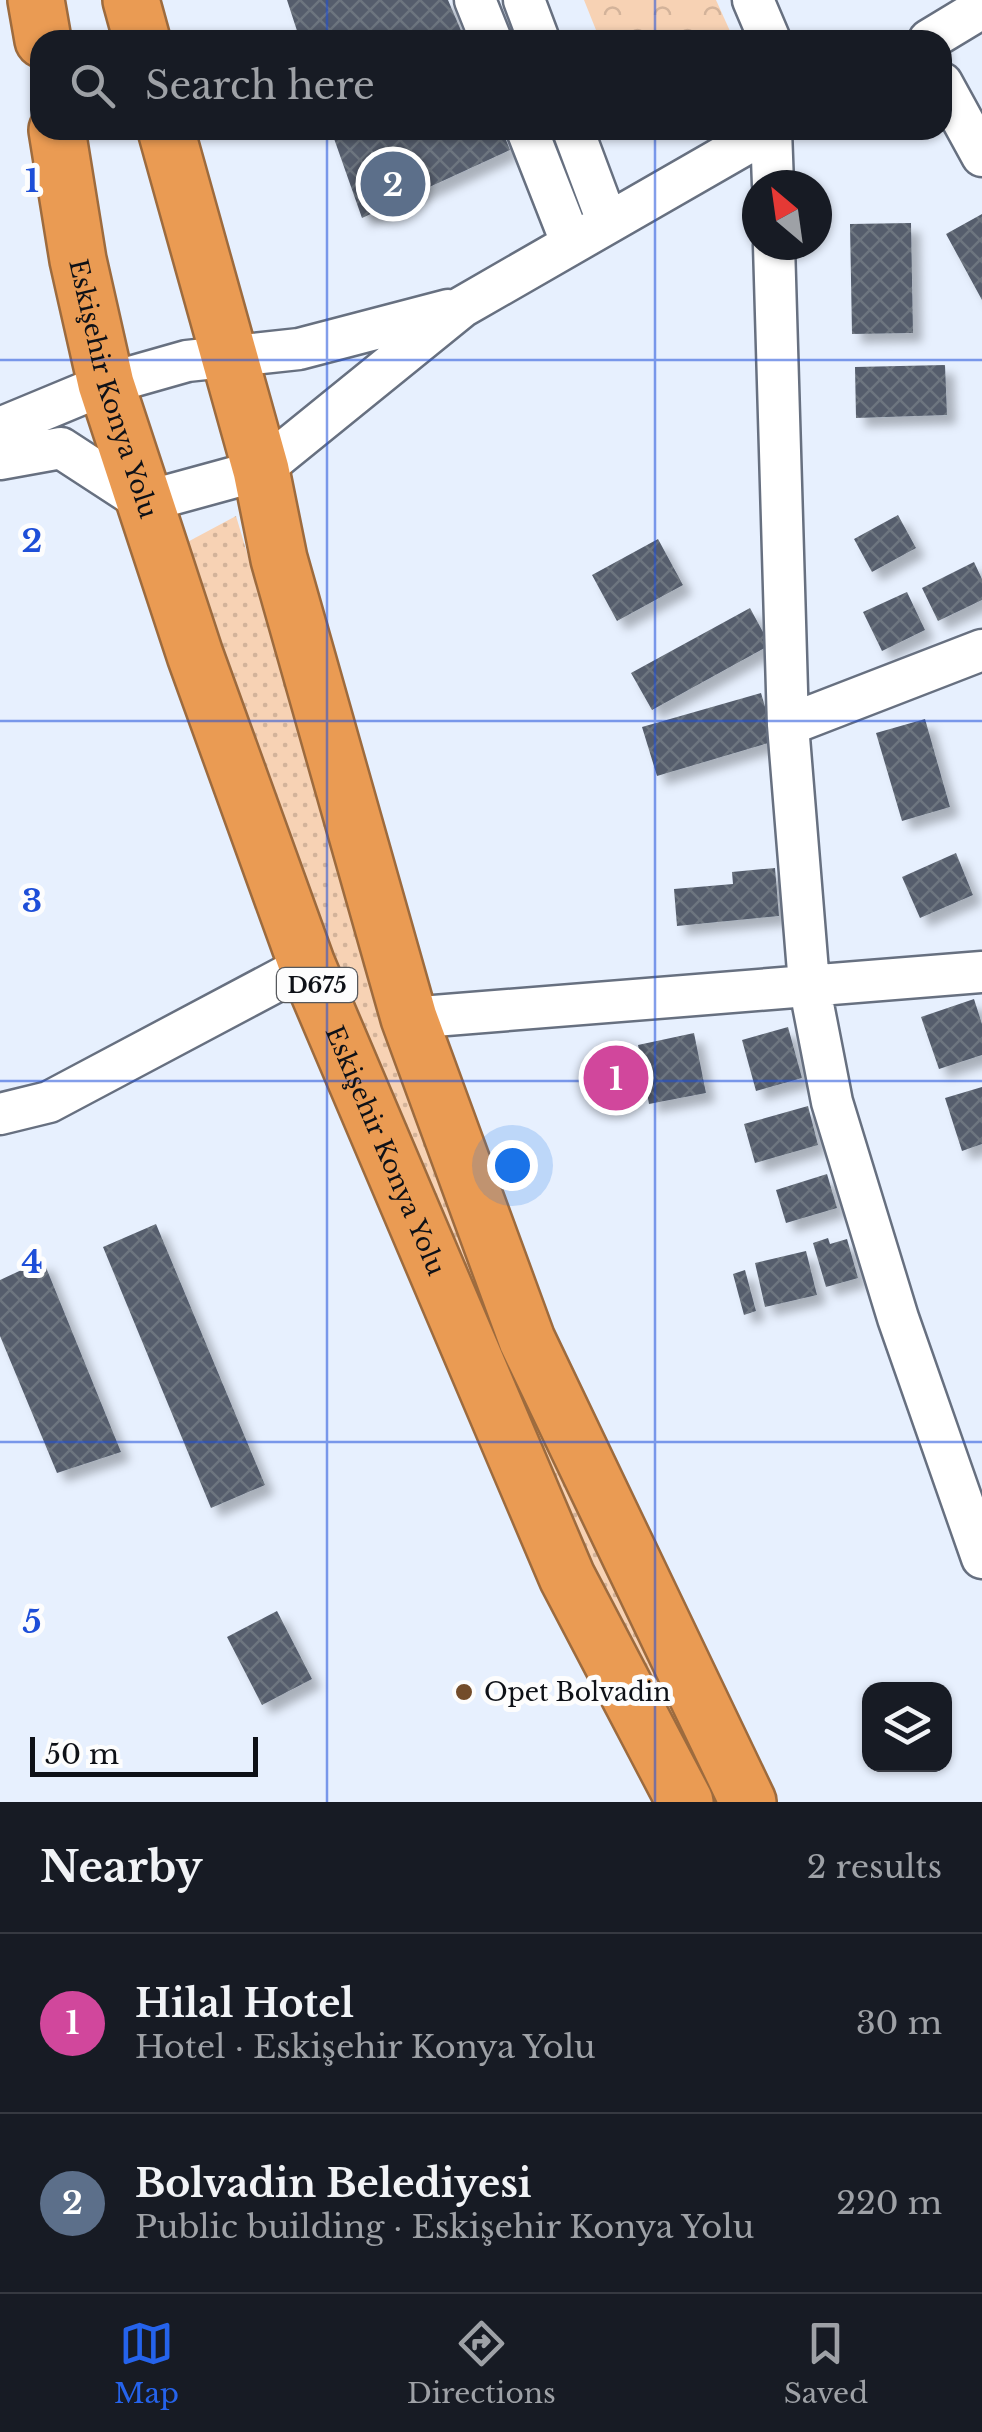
<!DOCTYPE html>
<meta charset="utf-8">
<style>
body{margin:0;font-family:"Libre Baskerville",serif;background:#20242c;color:#f1f3f6}
.controls{position:absolute;right:30px;bottom:30px;display:grid;overflow:hidden;border-radius:20px;box-shadow:0 2px 8px #0004}
.controls button{width:90px;height:90px;display:grid;place-items:center;padding:0;border:0;border-bottom:2px solid #363941;background:#171b24;color:#f1f3f6;font:50px sans-serif}
.compass{position:absolute;left:742px;top:170px;width:90px;height:90px;border-radius:50%;background:#171b24;box-shadow:0 2px 8px #0004;rotate:331deg}
.scale{position:absolute;left:30px;bottom:25px;width:228px;box-sizing:border-box;padding-left:10px;border:5px solid #0e1117;border-top:0;font-size:28px;line-height:35px;white-space:nowrap;color:#0e1117;-webkit-text-stroke:8px #fdfdfd;paint-order:stroke}
.you{position:absolute;left:512px;top:1165px;width:35px;height:35px;margin:-25px;border:8px solid #fff;border-radius:50%;background:#1a73e8;box-shadow:0 0 0 15px #1a73e833}
.badge{display:grid;place-items:center;width:65px;height:65px;border-radius:50%;background:#2563eb;color:#fff;font-size:32px;font-weight:700}
.pin{position:absolute;translate:-50% -50%;border:5px solid #fff;box-shadow:0 2px 10px #0006}
.list{margin:0;padding:0;list-style:none}
h2{display:flex;justify-content:space-between;align-items:center;height:130px;margin:0;padding:0 40px;font-size:42px}
h2 small{font-size:32px;font-weight:400;color:#9ea1a6}
.list li{display:grid;grid-template-columns:65px 1fr auto;gap:30px;align-items:center;box-sizing:border-box;height:180px;padding:0 40px;border-top:2px solid #363941}
.list b{display:block;font-size:38px;white-space:nowrap}
.list p{margin:0;font-size:32px;white-space:nowrap;color:#9ea1a6}
.list em{font-size:32px;font-style:normal;color:#9ea1a6}
.icon{flex:none;width:55px;height:55px;fill:none;stroke:currentColor;stroke-width:2;stroke-linecap:round;stroke-linejoin:round}
.map{position:relative;flex:none;width:982px;height:1802px;overflow:hidden}
.search{position:absolute;background:#171b24;box-shadow:0 2px 8px #0004;left:30px;right:30px;top:30px;height:110px;display:flex;align-items:center;gap:25px;box-sizing:border-box;padding:0 35px;border-radius:30px;color:#9ea1a6;font-size:38px}
.sheet{height:490px;background:#171b24}
nav{display:flex;justify-content:space-around;align-items:center;box-sizing:border-box;height:140px;border-top:2px solid #363941;background:#171b24;font-size:28px;color:#9ea1a6}
nav a{display:grid;justify-items:center;gap:5px}
nav .on{color:#2563eb}
.map>svg:first-child{display:block}
.grass{fill:url(#grass-dots)}
.park{fill:url(#park-crowns)}
.building{fill:url(#building-cross-hatch);filter:url(#shadow)}
.lines{fill:none;stroke-linecap:round;stroke-linejoin:round}
.minor-casing{stroke:#677080;stroke-width:45}
.highway-casing{stroke:#9d6b3e;stroke-width:60}
.minor{stroke:#fff;stroke-width:40}
.highway{stroke:#ea9b53;stroke-width:55}
.grid{fill:none;stroke:#1d4ed8;stroke-width:2.5;stroke-opacity:0.55}
.poi-dot{fill:#734c2a;stroke:#fdfdfd;stroke-width:4}
.labels{text-anchor:middle;stroke-width:10;stroke-linejoin:round;paint-order:stroke}
.shield{fill:#fdfdfd;stroke:#56585c;stroke-width:2.5}
.shield-label{font-size:22px;font-weight:bold;fill:#0e1117}
.street-label{font-size:25px;fill:#0e1117;stroke:#fdfdfd}
.poi-label{font-size:25px;fill:#0e1117;stroke:#fdfdfd;text-anchor:start}
.grid-label{font-size:32px;text-anchor:middle;font-weight:bold;fill:#1d4ed8;stroke:#fdfdfd;stroke-width:10;stroke-linejoin:round;paint-order:stroke}
</style>
<div class="map">
<svg width="982" height="1802" viewBox="0 0 982 1802">
<defs>
<pattern id="grass-dots" width="8" height="8" patternUnits="userSpaceOnUse" patternTransform="scale(2.5)"><rect width="8" height="8" fill="#f7d2b4"/><path d="M2 2h.1M6 6h.1" fill="none" stroke="#d3b39a" stroke-width="1.8" stroke-linecap="round"/></pattern>
<pattern id="park-crowns" width="20" height="18" patternUnits="userSpaceOnUse" patternTransform="scale(2.5)"><rect width="20" height="18" fill="#f7d2b4"/><path d="M2 6a3 3 0 1 1 6 0M12 15a3 3 0 1 1 6 0" fill="none" stroke="#d3b39a"/></pattern>
<pattern id="building-cross-hatch" width="8" height="8" patternUnits="userSpaceOnUse" patternTransform="scale(2.5)"><rect width="8" height="8" fill="#545d6c"/><path d="M0 0l8 8M0 8l8-8" fill="none" stroke="#6d747f"/></pattern>
<filter id="shadow"><feDropShadow dx="9" dy="9" stdDeviation="5" flood-color="#0004"/></filter>
</defs>
<rect width="100%" height="100%" fill="#e7f0fe"/>
<!-- grass -->
<path class="grass" d="M236,516L375,982L720,1802H703L590,1573L335,982L180,546Z"/>
<!-- park -->
<path class="park" d="M584,0H716L734,40H600Z"/>
<!-- building -->
<path class="building" d="M287,0H448L465,40H300Z
M331,130H502L510,150L362,218Z
M982,214V300L946,234Z
M911,223L913,333L852,334L850,224Z
M945,365L947,415L856,418L855,367Z
M898,515L916,548L872,572L854,539Z
M658,539L683,585L617,621L592,575Z
M974,562L982,579V600L938,621L922,588Z
M907,592L925,630L882,651L863,612Z
M750,608L770,645L652,710L631,673Z
M761,693L775,741L657,776L642,727Z
M925,719L950,807L902,821L876,733Z
M956,853L973,895L920,918L902,877Z
M775,868L779,916L677,926L674,889L733,884L732,872Z
M974,999L982,1024V1055L939,1069L921,1017Z
M788,1027L802,1078L756,1091L742,1040Z
M694,1033L706,1093L649,1104L638,1045Z
M982,1087V1144L962,1151L945,1098Z
M808,1106L818,1145L755,1163L744,1124Z
M827,1174L837,1208L786,1223L776,1190Z
M156,1224L265,1485L211,1508L103,1247Z
M828,1238L830,1244L847,1239L858,1278L826,1287L813,1243Z
M806,1251L817,1295L765,1307L755,1263Z
M43,1260L121,1452L57,1473L0,1336V1280Z
M745,1270L756,1311L744,1315L733,1274Z
M277,1611L312,1679L262,1705L227,1637Z"/>
<g class="lines">
<!-- minor casing -->
<g class="minor-casing">
<path id="minor" d="M475,0L491,40
M524,0L539,40
M753,0L770,40
M929,40L982,8
M942,83L982,156
M527,130L571,242
M573,130L607,221
M771,130L773,185
M774,245L788,725L809,984L832,1102L898,1318L982,1558
M0,428L106,384L187,361L299,349L448,310
M0,459L61,448L144,502L261,470L462,307L770,130
M788,725L982,650
M409,1018L982,972
M0,1114L49,1102L307,965"/>
</g>
<!-- highway casing -->
<g class="highway-casing">
<g id="highway">
<path d="M36,0L43,40"/>
<path d="M131,0L142,40"/>
<path id="s1" d="M57,130L78,260L106,384L195,655L307,965L567,1577L685,1802"/>
<path d="M166,130L261,470L279,559L409,1018L527,1340L748,1802"/>
</g>
</g>
<!-- minor -->
<use href="#minor" class="minor"/>
<!-- highway -->
<use href="#highway" class="highway"/>
</g>
<!-- grid -->
<path class="grid" d="M327,0V40M655,0V40M327,130V1802M655,130V1802M0,360H982M0,721H982M0,1081H982M0,1442H982"/>
<!-- markers -->
<circle class="poi-dot" cx="464" cy="1692" r="10"/>
<g class="labels">
<!-- shield labels -->
<rect class="shield" x="277" y="968" width="80" height="34" rx="8"/>
<g class="shield-label">
<text x="317" y="993">D675</text>
</g>
<!-- street labels -->
<g class="street-label">
<text dy="9" stroke="none"><textPath href="#s1" startOffset="265">Eskişehir Konya Yolu</textPath></text>
<text dy="9" stroke="none"><textPath href="#s1" startOffset="1075">Eskişehir Konya Yolu</textPath></text>
</g>
<!-- poi labels -->
<g class="poi-label">
<text x="484" y="1701">Opet Bolvadin</text>
</g>
</g>
<g class="grid-label">
<text x="32" y="192">1</text>
<text x="32" y="552">2</text>
<text x="32" y="912">3</text>
<text x="32" y="1273">4</text>
<text x="32" y="1633">5</text>
</g>
</svg>
<div class="controls">
<button><svg class="icon" aria-label="layers" viewBox="0 0 24 24"><path d="M12 4l9 5-9 5-9-5zM3 14l9 5 9-5"/></svg></button>
</div>
<svg class="compass" viewBox="-18 -18 36 36"><path d="M0-13l5 13h-10z" fill="#e53935"/><path d="M0 13l5-13h-10z" fill="#9ea1a6"/></svg>
<div class="scale">50 m</div>
<div class="you"></div>
<div class="pin badge" style="left:616px;top:1078px;background:#d1479c">1</div>
<div class="pin badge" style="left:393px;top:184px;background:#5c6f8a">2</div>
<div class="search"><svg class="icon" aria-label="search" viewBox="0 0 24 24"><circle cx="10" cy="10" r="6"/><path d="M15 15l6 6"/></svg>Search here</div>
</div>
<section class="sheet">
<h2>Nearby<small>2 results</small></h2>
<ul class="list">
<li><span class="badge" style="background:#d1479c">1</span><div><b>Hilal Hotel</b><p>Hotel · Eskişehir Konya Yolu</p></div><em>30 m</em></li>
<li><span class="badge" style="background:#5c6f8a">2</span><div><b>Bolvadin Belediyesi</b><p>Public building · Eskişehir Konya Yolu</p></div><em>220 m</em></li>
</ul>
</section>
<nav>
<a class="on"><svg class="icon" aria-label="map" viewBox="0 0 24 24"><path d="M3 6l6-2 6 2 6-2v14l-6 2-6-2-6 2zM9 4v14M15 6v14"/></svg>Map</a>
<a><svg class="icon" aria-label="directions" viewBox="0 0 24 24"><path d="M12 3l9 9-9 9-9-9zM9 14v-3h6M13 9l2 2-2 2"/></svg>Directions</a>
<a><svg class="icon" aria-label="saved" viewBox="0 0 24 24"><path d="M7 4h10v16l-5-4-5 4z"/></svg>Saved</a>
</nav>
